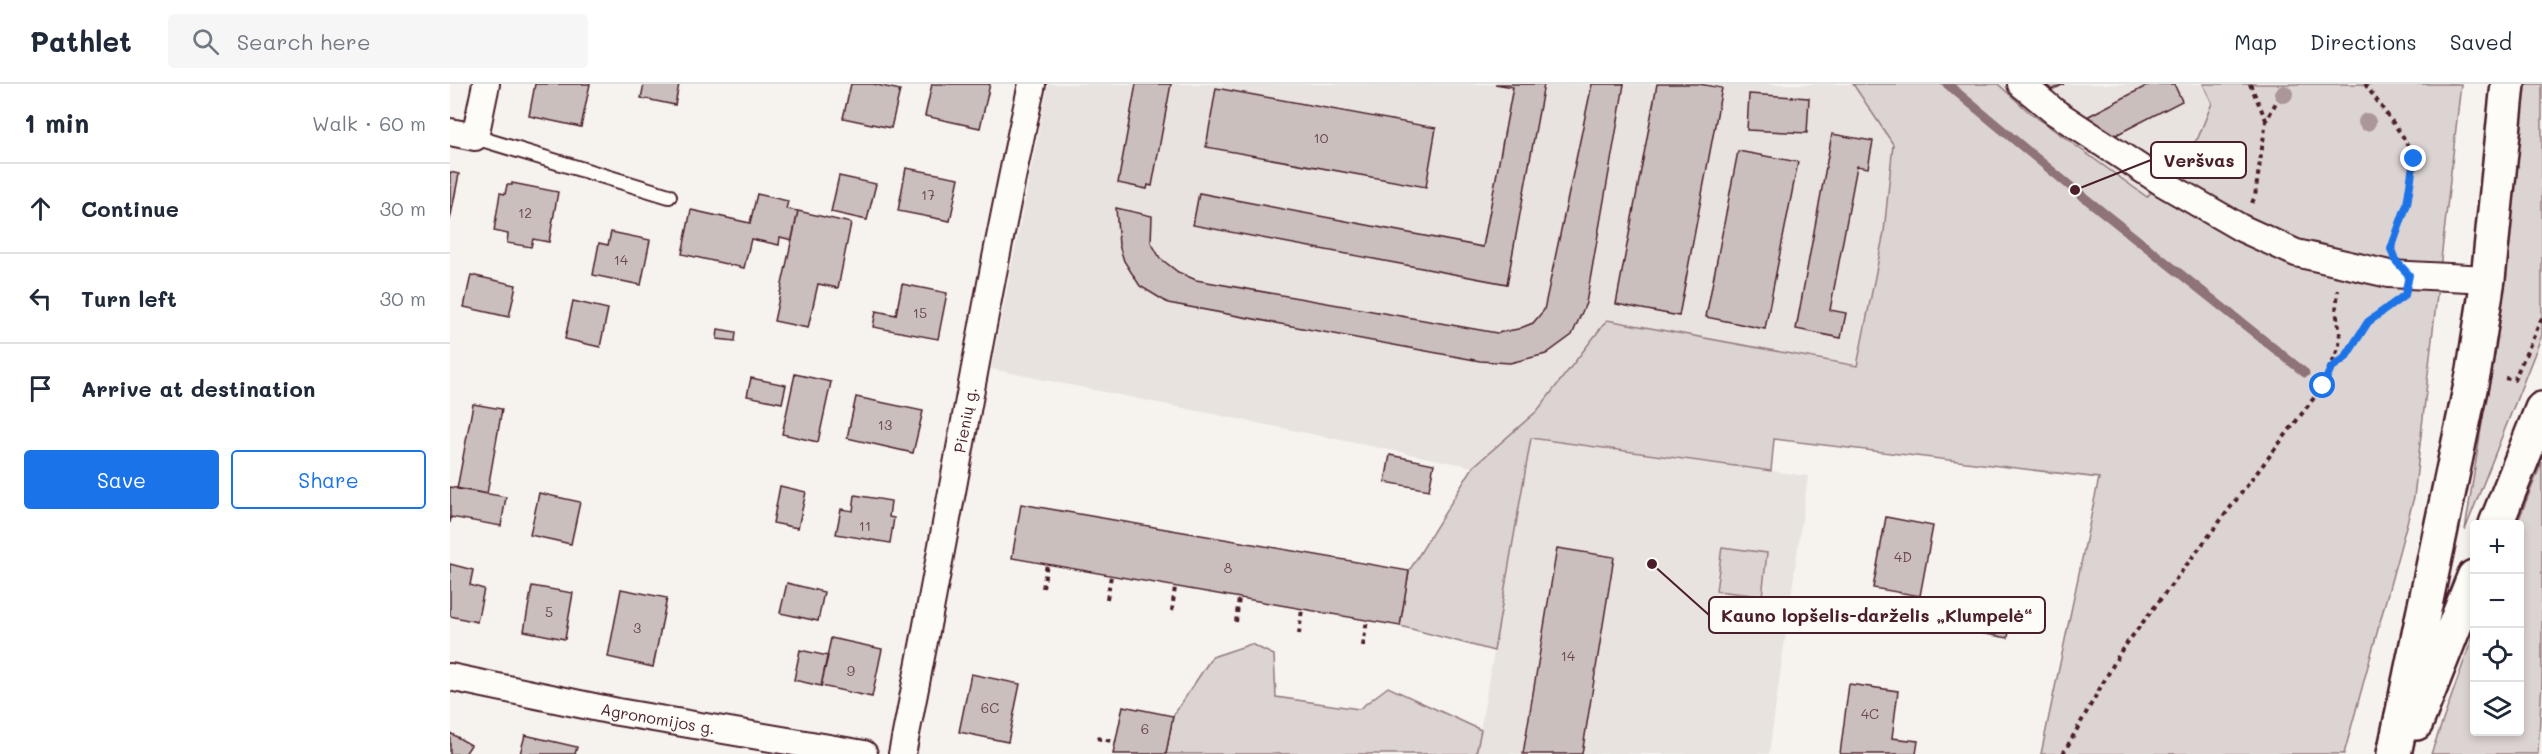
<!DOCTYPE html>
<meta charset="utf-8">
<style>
body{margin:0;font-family:Mali,sans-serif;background:#f6f6f7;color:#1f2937}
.controls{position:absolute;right:18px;bottom:18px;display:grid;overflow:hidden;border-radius:6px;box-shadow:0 3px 9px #0003}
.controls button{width:54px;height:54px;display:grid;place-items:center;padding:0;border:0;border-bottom:2px solid #e0e1e3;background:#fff;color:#1f2937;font:30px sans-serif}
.stop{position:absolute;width:18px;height:18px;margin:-14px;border:4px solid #1a73e8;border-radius:50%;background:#fff}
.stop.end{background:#1a73e8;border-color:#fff;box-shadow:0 2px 6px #0008}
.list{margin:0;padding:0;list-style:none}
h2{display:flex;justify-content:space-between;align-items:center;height:78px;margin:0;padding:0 24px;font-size:26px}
h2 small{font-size:20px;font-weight:400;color:#747a83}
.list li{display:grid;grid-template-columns:39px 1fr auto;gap:18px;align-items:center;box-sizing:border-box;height:90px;padding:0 24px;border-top:2px solid #e0e1e3}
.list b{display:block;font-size:22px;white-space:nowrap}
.list em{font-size:20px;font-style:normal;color:#747a83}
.actions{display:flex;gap:12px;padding:18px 24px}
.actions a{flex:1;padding:14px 0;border:2px solid #1a73e8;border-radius:6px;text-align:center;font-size:21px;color:#1a73e8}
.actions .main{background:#1a73e8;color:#fff}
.icon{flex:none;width:33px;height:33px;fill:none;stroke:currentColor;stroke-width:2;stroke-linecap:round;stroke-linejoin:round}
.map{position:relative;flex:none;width:2092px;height:670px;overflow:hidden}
header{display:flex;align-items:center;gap:36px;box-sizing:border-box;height:84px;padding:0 30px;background:#fff;border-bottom:2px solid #e0e1e3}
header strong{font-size:28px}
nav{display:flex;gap:33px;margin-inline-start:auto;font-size:21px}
.search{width:420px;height:54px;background:#f6f6f7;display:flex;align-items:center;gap:15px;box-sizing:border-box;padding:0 21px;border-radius:6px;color:#747a83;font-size:22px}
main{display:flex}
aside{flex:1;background:#fff}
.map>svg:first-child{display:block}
.built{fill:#e9e3e0}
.green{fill:#dcd4d2;stroke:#937a7e;stroke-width:1.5}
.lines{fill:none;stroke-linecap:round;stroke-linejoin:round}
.stream{stroke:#8e7378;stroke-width:9}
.building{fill:#cbbfbe;stroke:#4a1f2b;stroke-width:1.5}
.lane-casing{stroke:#4a1f2b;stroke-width:18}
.street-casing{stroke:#4a1f2b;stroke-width:30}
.highway-casing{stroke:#4a1f2b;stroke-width:38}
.path{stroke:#4a1f2b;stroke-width:4;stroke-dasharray:4.5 4.5;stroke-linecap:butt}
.lane{stroke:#fdfcf7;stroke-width:14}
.street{stroke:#fdfcf7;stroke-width:26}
.highway{stroke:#fdfcf7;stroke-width:33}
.tree{fill:#ab979a}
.route{stroke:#1a73e8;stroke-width:8}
.labels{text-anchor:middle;stroke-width:4.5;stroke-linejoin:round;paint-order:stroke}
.number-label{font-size:14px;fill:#6a4750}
.street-label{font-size:16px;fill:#4a1f2b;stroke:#fdfcf7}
.leader{fill:none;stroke:#4a1f2b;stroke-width:2}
.callout-dot{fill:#4a1f2b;stroke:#fdfcf7;stroke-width:2}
.callout{fill:#fdfcf7;stroke:#4a1f2b;stroke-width:2}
.callout-label{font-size:18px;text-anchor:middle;font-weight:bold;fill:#4a1f2b}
</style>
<header>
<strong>Pathlet</strong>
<div class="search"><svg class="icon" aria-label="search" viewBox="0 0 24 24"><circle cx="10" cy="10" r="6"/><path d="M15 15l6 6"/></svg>Search here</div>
<nav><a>Map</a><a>Directions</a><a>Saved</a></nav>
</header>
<main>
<aside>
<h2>1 min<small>Walk · 60 m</small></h2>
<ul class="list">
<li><svg class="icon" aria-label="ahead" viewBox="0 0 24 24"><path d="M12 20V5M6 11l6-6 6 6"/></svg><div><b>Continue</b></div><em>30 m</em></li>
<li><svg class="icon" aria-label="left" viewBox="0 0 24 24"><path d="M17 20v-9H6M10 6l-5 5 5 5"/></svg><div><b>Turn left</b></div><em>30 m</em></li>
<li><svg class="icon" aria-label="arrive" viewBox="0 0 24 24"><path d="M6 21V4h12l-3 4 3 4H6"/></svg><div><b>Arrive at destination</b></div></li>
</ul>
<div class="actions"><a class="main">Save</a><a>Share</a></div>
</aside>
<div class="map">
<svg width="2092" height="670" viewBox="0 0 2092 670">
<rect width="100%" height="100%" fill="#f6f3ef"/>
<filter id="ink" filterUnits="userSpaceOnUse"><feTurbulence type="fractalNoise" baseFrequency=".0167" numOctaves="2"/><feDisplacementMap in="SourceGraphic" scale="12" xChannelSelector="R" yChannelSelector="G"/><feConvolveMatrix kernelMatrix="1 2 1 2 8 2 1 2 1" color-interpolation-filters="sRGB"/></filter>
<g filter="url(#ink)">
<!-- built -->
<path class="built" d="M598,0H1403L1443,60L1434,148L1407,283L1157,236L1087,327L1023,383L541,285Z
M1548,0H1753L1762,19L1748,54L1697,113L1579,28Z
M1081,354L1358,392L1319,670H1026Z"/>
<!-- green -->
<path class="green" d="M1403,0H1548L1579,28L1697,113L1748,54L1762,19L1753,0H2011L1964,413L1894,670H1591L1649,394L1324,355L1321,387L1081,354L1044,567L950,542L959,487L1023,383L1087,327L1157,236L1407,282L1434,148L1443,60Z
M2075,0H2092V251L2015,446L2054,200Z
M2092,378V598L2088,670H1981L2024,549V648H2070V440H2067Z
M1272,463L1317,469L1312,512L1266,507Z
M801,560L824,571L826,613L909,625L938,603L1031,646L1026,670H716L723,632L762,573Z"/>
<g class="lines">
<!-- stream -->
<path class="stream" d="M1497,0L1625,106L1855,289"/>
</g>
<!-- building -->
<path class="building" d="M85,0H140L131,43L79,32Z
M194,0H229L225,21L191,14Z
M401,0H423L450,6L441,44L393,34Z
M482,0H540L530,44L475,32Z
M686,0H721L702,102L698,101L697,105L668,99Z
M1045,0H1094L1057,200L743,141L749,109L1033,163L1063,3Z
M1142,0H1174L1169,31L1136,219L1122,251L1096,270L1060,279L1030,277L718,219L690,202L674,177L669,161L666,124L702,132L701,158L710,174L728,188L746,196L1047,249L1068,245L1083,239L1094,226Z
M1207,0H1249L1272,4L1229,232L1166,220Z
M1595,0H1614L1602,6Z
M1700,0H1724L1732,17L1660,54L1635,34Z
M766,4L986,44L976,103L756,63Z
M1299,10L1359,14L1357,49L1297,46Z
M1382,50L1423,57L1418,84L1407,82L1380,226L1396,229L1391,254L1346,245Z
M1288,67L1348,78L1315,245L1256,233Z
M456,84L509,94L500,137L448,127Z
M0,88L9,90L0,136Z
M389,92L426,100L417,136L381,128Z
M62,99L108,108L99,158L83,155L81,163L57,159L58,150L44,147L50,109L55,110L57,101H62Z
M307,110L338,117L336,125L348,127L342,156L330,153L329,161L301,155L294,184L232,170L241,126L300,139Z
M348,127L401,139L388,204L368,200L358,244L324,237Z
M161,148L200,156L191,201L143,191L149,159L158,161Z
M21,191L66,201L59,233L14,223Z
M452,200L497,209L488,255L423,243L426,227L446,231Z
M123,217L158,225L150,263L115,255Z
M268,245L286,248L285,257L267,255Z
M345,290L381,298L368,358L332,350Z
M301,294L336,301L332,319L297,312Z
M406,313L473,327L463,369L397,354Z
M23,320L52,325L37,410L7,405Z
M940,371L984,380L979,406L935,398Z
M330,402L356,408L348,444L323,439Z
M0,403L56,413L51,442L1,433L0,439Z
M89,409L130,418L121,460L80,451Z
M405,411L441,417L439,433L444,434L440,459L386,450L391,425L403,427Z
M571,420L959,487L950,542L562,474Z
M1436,433L1483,442L1470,512L1423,504Z
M1107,464L1164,473L1132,670H1073Z
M0,480L23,486L20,501L34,505L27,538L0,532Z
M337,499L374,508L368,537L330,529Z
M82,502L123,509L115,555L74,547Z
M171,505L217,514L203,583L158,573Z
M1523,519L1562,525L1558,554L1518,547Z
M381,554L432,565L422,613L371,602Z
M350,566L378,572L371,602L344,596Z
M521,590L570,600L558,658L509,648Z
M1399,600L1448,607L1442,654L1468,657L1466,670H1390Z
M673,622L723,632L716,670H663Z
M0,649L21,661L15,670H0Z
M75,651L127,663L125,670H70Z"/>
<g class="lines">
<!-- lane casing -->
<g class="lane-casing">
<path id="lane" d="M25,53L219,112"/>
</g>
<!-- street casing -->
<g class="street-casing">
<g id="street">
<path d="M1571,0L1605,28L1713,99L1791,144L1846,169L1939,190L2038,195"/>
<path d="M0,48L25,53L36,0"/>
<path id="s1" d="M0,593L168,628L414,670"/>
<path id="s2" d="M452,670C497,447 533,222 582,0"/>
</g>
</g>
<!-- highway casing -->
<g class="highway-casing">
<path id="highway" d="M2046,440L2092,325
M1966,639L2024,493
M1944,670L2024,286L2038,195L2058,0"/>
</g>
<!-- path -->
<path class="path" d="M1800,0L1816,36
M1915,0L1954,54L1964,75L1957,120L1942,164
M1802,119L1805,112L1816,37L1836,0
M1882,284L1895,274L1918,238L1944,219
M2055,294L2064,296L2092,234
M593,504L597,480
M657,515L661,492
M722,527L725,503
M786,538L789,514
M849,550L852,525
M913,562L917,536
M647,654L666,658
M1613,670L1671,567L1873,302L1889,262L1890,248L1886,227L1888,206"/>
<!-- lane -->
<use href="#lane" class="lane"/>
<!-- street -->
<use href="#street" class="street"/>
<!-- highway -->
<use href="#highway" class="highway"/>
</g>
<!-- trees -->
<g class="tree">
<circle cx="1834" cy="10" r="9"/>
<circle cx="1917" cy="38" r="9"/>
</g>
</g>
<g class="lines" filter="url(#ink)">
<!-- route -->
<path class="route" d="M1873,302L1881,284L1895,274L1918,238L1955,211L1959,191L1945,176L1941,165L1957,120L1964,75"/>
</g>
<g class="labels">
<!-- number labels -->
<g class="number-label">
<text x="871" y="59">10</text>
<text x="478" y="116">17</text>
<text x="75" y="134">12</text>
<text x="171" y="181">14</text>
<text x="470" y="234">15</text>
<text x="435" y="346">13</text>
<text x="415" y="447">11</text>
<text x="1453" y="478">4D</text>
<text x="778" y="489">8</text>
<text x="99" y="533">5</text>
<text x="187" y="549">3</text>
<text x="1118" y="577">14</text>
<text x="401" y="592">9</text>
<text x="540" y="629">6C</text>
<text x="1420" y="635">4C</text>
<text x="695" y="650">6</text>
</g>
<!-- street labels -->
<g class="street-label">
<text dy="6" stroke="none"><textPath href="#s2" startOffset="340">Pienių g.</textPath></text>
<text dy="6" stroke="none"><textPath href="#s1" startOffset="212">Agronomijos g.</textPath></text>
</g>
</g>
<!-- callouts -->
<path class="leader" d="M1625 106L1701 76M1202 480L1259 531"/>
<g class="callout-dot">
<circle cx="1625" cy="106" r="6"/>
<circle cx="1202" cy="480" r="6"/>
</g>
<g class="callout">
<rect x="1701" y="58" width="95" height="36" rx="6"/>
<rect x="1259" y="513" width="336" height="36" rx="6"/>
</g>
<g class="callout-label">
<text x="1749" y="83">Veršvas</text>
<text x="1427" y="538">Kauno lopšelis-darželis „Klumpelė“</text>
</g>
</svg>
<div class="controls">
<button>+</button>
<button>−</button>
<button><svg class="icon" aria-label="locate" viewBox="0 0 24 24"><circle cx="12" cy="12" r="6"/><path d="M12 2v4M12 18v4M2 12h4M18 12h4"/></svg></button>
<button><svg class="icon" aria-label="layers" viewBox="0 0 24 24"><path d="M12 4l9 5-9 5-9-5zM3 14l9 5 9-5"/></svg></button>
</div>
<div class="stop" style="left:1873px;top:302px"></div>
<div class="stop end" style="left:1964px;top:75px"></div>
</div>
</main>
